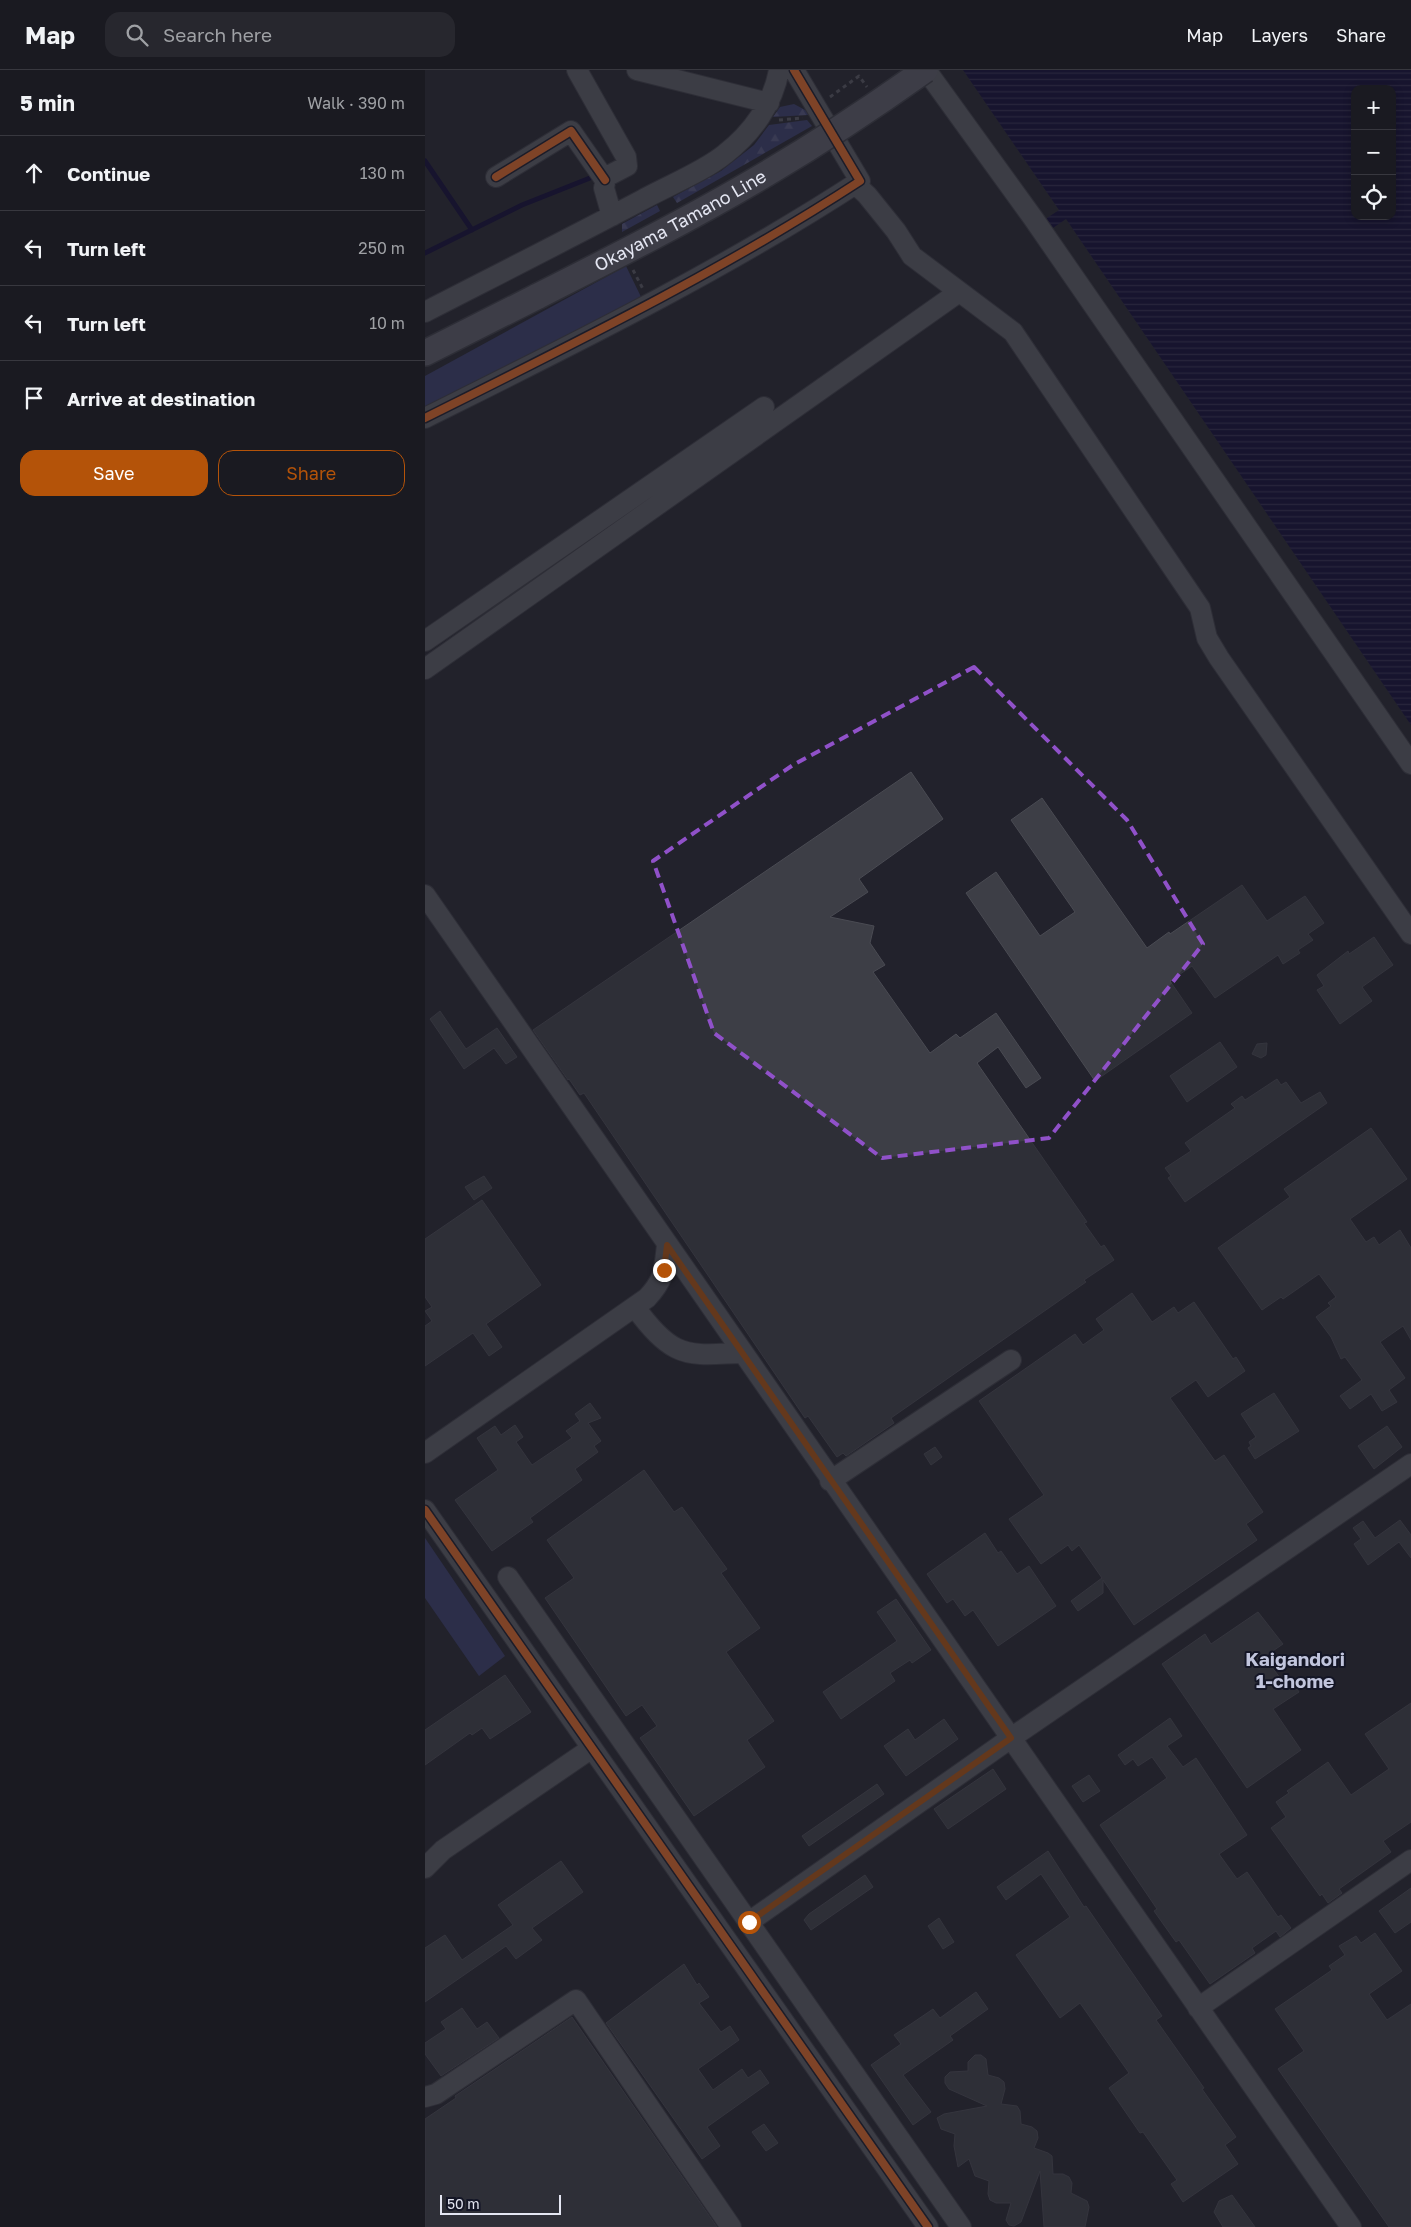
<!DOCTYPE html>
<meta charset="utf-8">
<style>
body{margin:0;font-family:"Golos Text",sans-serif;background:#27272e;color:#f1f3f6}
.controls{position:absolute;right:15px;top:15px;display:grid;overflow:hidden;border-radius:10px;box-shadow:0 2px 8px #0003}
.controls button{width:45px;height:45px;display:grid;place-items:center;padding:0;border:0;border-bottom:1px solid #38383f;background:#1a1a21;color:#f1f3f6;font:25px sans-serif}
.scale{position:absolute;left:15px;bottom:12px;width:121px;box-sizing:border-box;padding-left:5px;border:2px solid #e4e6f2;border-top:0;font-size:14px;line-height:18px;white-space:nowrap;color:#e4e6f2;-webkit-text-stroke:4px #141626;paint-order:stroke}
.stop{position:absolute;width:15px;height:15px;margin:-11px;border:4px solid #b45309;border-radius:50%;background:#fff}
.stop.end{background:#b45309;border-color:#fff;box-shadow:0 1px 5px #0008}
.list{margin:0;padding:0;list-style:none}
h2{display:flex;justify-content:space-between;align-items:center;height:65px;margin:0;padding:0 20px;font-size:21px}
h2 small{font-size:16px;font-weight:400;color:#9fa1a5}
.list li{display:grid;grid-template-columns:32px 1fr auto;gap:15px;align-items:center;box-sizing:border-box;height:75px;padding:0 20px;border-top:1px solid #38383f}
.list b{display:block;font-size:19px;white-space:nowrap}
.list em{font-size:16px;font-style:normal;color:#9fa1a5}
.actions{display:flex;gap:10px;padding:15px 20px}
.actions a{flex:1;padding:11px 0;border:1px solid #b45309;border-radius:15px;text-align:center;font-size:18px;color:#b45309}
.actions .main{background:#b45309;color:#fff}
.icon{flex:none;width:28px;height:28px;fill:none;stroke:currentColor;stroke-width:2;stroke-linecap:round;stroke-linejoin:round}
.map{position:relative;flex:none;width:986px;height:2157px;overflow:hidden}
header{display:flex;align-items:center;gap:30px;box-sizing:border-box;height:70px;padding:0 25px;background:#1a1a21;border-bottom:1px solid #38383f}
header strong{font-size:24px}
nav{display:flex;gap:28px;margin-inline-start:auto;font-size:18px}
.search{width:350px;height:45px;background:#27272e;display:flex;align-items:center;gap:12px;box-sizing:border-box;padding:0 18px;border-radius:15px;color:#9fa1a5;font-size:19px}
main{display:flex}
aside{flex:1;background:#1a1a21}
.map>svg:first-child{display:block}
.grass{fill:#383c6d}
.forest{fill:url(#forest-firs)}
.water{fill:url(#water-rules);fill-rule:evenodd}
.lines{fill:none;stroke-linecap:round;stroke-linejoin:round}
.stream{stroke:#0a0332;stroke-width:5}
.building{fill:#3d3e46;stroke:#4a4b53}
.minor-casing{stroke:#3b3c44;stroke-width:22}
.major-casing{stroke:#3b3c44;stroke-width:28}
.path{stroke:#595a62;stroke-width:3;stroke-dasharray:4 4;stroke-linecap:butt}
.minor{stroke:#5c5d64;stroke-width:20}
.major{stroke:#5e5e69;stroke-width:25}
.major-bridge-casing{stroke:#3b3c44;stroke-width:28;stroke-linecap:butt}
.major-bridge{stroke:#5e5e69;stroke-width:25}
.cycleway-casing{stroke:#141626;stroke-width:11}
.cycleway{stroke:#ed6a23;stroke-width:8}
.route{stroke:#b45309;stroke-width:6}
.marked{fill:none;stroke:#9051c9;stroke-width:4;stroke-dasharray:10 6;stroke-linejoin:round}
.labels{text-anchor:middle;stroke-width:4;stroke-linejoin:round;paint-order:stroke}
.street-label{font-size:18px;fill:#e4e6f2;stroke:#141626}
.neighbourhood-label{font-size:19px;font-weight:bold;fill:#c1c5dd;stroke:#141626}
</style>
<header>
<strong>Map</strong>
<div class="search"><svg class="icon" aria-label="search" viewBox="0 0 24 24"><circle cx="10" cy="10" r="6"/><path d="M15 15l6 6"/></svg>Search here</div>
<nav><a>Map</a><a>Layers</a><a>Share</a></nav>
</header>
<main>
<aside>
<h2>5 min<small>Walk · 390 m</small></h2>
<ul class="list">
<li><svg class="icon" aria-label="ahead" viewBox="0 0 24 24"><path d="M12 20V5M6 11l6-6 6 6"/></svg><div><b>Continue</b></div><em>130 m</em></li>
<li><svg class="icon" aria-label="left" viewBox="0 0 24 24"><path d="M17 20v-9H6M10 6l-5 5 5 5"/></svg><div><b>Turn left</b></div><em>250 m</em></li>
<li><svg class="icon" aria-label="left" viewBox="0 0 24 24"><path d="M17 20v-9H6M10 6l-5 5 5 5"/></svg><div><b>Turn left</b></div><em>10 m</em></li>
<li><svg class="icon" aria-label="arrive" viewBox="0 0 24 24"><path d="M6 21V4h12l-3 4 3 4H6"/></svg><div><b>Arrive at destination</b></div></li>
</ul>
<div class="actions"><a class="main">Save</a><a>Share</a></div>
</aside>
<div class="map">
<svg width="986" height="2157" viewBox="0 0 986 2157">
<defs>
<pattern id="forest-firs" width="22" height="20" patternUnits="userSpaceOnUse" patternTransform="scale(1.25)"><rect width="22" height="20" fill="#383c6d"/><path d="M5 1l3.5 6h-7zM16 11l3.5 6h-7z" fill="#555882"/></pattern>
<pattern id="water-rules" width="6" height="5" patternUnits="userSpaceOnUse" patternTransform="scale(1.25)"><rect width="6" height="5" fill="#0a0332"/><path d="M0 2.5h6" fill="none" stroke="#2e2850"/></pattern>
</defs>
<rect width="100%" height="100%" fill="#22222c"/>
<!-- grass -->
<path class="grass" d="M201,196L218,231L0,337V306Z
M0,1468L80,1586L54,1606L0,1528Z"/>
<!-- forest -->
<path class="forest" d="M369,34L382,41L383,45L348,47L355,37Z
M382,50L387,56L252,133L248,127L296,101L329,75L344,55Z
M232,135L235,141L197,162V154Z"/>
<!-- water -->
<path class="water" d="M538,0H986V655L641,149L625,160L619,150L634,140ZM930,19H967V146H930Z"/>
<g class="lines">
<!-- stream -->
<path class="stream" d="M0,91L47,160
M0,183L97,135L165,108"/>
</g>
<!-- building -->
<path class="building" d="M486,702L518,749L434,809L443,822L405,847L449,856L445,873L460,895L448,902L505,983L531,964L535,968L571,943L616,1008L601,1018L573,977L552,993L662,1152L659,1153L676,1177L679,1175L689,1190L659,1210L661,1212L466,1348L469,1353L421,1386L418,1383L412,1387L383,1346L380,1348L159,1023L155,1025L144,1009L143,1010L108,960Z
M617,728L722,878L744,862L745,864L817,815L842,851L880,826L899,853L883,864L888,870L873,880L875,883L858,894L853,885L790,928L767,896L745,911L767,943L670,1011L541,823L571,802L615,866L650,842L586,750Z
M949,867L968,895L937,917L947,931L915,954L892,920L899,916L892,905L923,881L924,884Z
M15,941L41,979L72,958L92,987L81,994L69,978L39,999L5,949Z
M795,972L812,997L762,1032L745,1006Z
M842,973L841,985L836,988L827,984L832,974Z
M852,1009L856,1015L861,1012L876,1033L895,1022L902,1033L760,1132L743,1108L746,1106L740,1098L766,1081L760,1073L810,1038L806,1034L817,1026L820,1030Z
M946,1058L982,1109L925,1149L941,1172L949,1167L954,1175L975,1160L986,1178V1270L978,1256L955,1272L980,1308L964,1320L972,1332L957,1341L946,1324L925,1339L915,1326L937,1310L920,1287L916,1289L906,1267L891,1247L906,1236L903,1233L911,1227L894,1204L858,1229L856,1227L837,1240L793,1178L865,1127L859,1119Z
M59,1106L67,1118L49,1130L40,1117Z
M57,1130L116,1215L61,1254L77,1277L64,1286L48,1263L0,1296V1256L7,1251L0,1241L7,1237L0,1227V1169Z
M707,1223L727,1252L749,1237L753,1243L769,1232L808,1289L811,1287L820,1301L783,1327L771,1310L745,1328L790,1391L799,1385L838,1442L821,1454L832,1470L709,1555L678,1510V1523L653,1541L646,1531L677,1508L654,1475L647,1481L643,1475L616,1494L596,1466L584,1449L619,1425L554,1331L650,1264L658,1275L679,1260L671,1249Z
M849,1323L874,1361L830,1389L823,1378L826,1376L824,1372L831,1367L816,1344Z
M165,1333L176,1348L163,1353L176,1371L169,1376L173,1382L150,1399L157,1410L105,1448L108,1452L67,1481L30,1430L73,1400L52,1368L70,1356L76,1365L90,1355L98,1367L91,1372L107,1395L147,1368L141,1361L155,1351L150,1344Z
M962,1356L977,1377L949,1399L933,1376Z
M510,1377L517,1387L506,1395L499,1384Z
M219,1400L249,1442L257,1437L302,1499L296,1503L335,1558L301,1582L349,1651L322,1670L340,1697L269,1746L215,1668L232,1656L217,1635L201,1646L120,1528L149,1508L122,1470Z
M975,1450L986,1465V1488L974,1472L943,1495L929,1474L936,1469L928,1458L938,1451L950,1468Z
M560,1463L573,1483L576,1481L592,1504L604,1496L631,1536L573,1576L548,1540L540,1546L528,1529L522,1533L502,1504Z
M471,1529L506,1580L487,1593L485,1590L465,1603L470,1611L416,1649L398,1622L472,1571L452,1542Z
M833,1542L858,1574L839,1587L856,1609L863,1605L874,1622L848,1639L876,1680L822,1718L737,1594L780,1564L786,1574Z
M80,1605L106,1642L65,1669L57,1658L47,1665L45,1663L0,1695V1660Z
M986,1633V1752L958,1771L966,1782L914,1819L917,1823L903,1833L897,1824L895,1826L846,1758L861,1747L851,1732L864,1723L862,1721L903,1692L926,1725L964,1699L940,1664Z
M745,1648L757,1666L742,1676L758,1697L771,1688L822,1765L794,1784L812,1809L822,1802L853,1847L856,1845L866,1858L855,1867L851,1861L827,1878L830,1883L785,1914L754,1870L751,1872L729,1841L732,1839L675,1755L742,1708L727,1687L713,1696L708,1689L700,1695L693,1685Z
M519,1649L533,1669L481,1706L459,1676L483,1659L490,1670Z
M568,1699L581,1719L523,1759L509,1739Z
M664,1705L675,1721L658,1732L647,1716Z
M452,1714L459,1724L384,1776L377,1766Z
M623,1781L659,1837L661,1836L737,1946L731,1950L779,2018L777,2019L811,2067L800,2075L813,2094L758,2132L746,2114L752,2110L718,2062L715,2063L684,2018L704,2003L655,1933L635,1948L591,1885L645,1847L616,1804L581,1830L572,1817Z
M136,1791L158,1822L107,1858L117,1870L91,1889L81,1876L0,1932V1878L20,1865L37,1890L88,1855L73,1835Z
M440,1805L448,1817L386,1860L379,1850L384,1844Z
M986,1818V1852L970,1863L954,1841Z
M514,1848L529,1872L518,1879L503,1856Z
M950,1863L977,1901L944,1924L962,1950L986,1934V2157H964L853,1999L879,1981L850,1939L907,1900L904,1896L920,1885L914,1876L931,1866L936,1873Z
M259,1894L272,1915L274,1913L284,1927L274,1933L296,1962L305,1956L314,1970L273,1999L288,2020L317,1999L323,2008L335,2000L344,2013L282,2057L295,2076L277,2089L181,1953Z
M551,1922L563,1939L525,1966L528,1970L478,2005L506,2042L488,2055L446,1995L476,1974L469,1965L486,1954L508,1939L515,1948Z
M37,1938L52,1959L62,1952L74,1968L16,2006L0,1984V1973L21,1959L16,1952Z
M147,1947L292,2157H0V2049L31,2028L30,2026Z
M550,1985H556L561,1989L563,2005L574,2008L579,2012L580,2019L576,2034L592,2036L595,2041L596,2054L607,2057L612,2061L613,2068L609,2078L623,2083L627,2086L628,2104H638L644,2107L647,2113L646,2123L662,2131L664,2137L660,2157H619L615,2101L596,2152L589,2156L584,2155L581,2150L586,2133H571L565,2130L563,2124L564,2111L550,2106L544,2089L533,2097L529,2076L530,2064L516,2059L512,2048L519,2044L562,2036L524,2019L520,2013V2007L525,2002L543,2001V1992Z
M339,2054L353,2073L341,2081L327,2062Z
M807,2125L830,2157H798L789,2142L794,2131Z"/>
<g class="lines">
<!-- minor casing -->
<g class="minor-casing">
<path id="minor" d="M152,0L201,87L202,96L181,107L179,118L187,146
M212,0L344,33
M501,0L608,148L986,694
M71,107L146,61L180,110
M430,114L442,125L471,161L487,186L588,262L775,538L782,568L794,588L986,864
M0,242C72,205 145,168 217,130C242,116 278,102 300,84C327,63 348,34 354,0
M0,348C148,274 297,201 435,111L369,0
M0,571L339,337
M0,599L534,222
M0,825L926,2157
M210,1237C220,1251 235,1270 251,1278C270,1288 297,1283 317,1283
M0,1383L222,1228C240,1209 239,1199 242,1175
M405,1411L586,1290
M0,1440L503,2157
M83,1507L536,2157
M0,1798L18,1780L167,1678
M324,1852L586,1668L986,1394
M773,1938L986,1790
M0,2027L11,2024L151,1930L306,2157"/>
</g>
<!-- major casing -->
<g class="major-casing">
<path id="major" d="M0,283L113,226"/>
</g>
<!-- path -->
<path class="path" d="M405,27L434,6L442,17
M354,50L378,48
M208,200L218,219"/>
<!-- minor -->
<use href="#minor" class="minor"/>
<!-- major -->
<use href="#major" class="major"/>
<!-- major-bridge casing -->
<g class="major-bridge-casing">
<g id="major-bridge">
<path id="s1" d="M113,226C190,187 267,148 341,104C395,72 448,37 500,0"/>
</g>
</g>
<!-- major-bridge -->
<use href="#major-bridge" class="major-bridge"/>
<!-- cycleway casing -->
<g class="cycleway-casing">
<path id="cycleway" d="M71,107L146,61L180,110
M0,348C148,274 297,201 435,111L369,0
M0,1440L503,2157"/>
</g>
<!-- cycleway -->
<use href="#cycleway" class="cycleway"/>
</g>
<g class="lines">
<!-- route -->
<path class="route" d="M239,1200L242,1175L586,1668L324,1852"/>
</g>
<!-- marked area -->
<path d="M0 0H986V2157H0ZM549,597L702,750L778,874L624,1068L457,1088L289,963L228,791L368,695Z" fill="#22222c" fill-opacity=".55" fill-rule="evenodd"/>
<path class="marked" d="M549,597L702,750L778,874L624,1068L457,1088L289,963L228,791L368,695Z"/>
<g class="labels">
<!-- street labels -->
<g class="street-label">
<text dy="6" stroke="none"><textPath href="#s1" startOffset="161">Okayama Tamano Line</textPath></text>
</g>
<!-- neighbourhood labels -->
<g class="neighbourhood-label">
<text x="870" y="1596">Kaigandori<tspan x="870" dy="22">1-chome</tspan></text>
</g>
</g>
</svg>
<div class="controls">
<button>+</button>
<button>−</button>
<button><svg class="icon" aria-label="locate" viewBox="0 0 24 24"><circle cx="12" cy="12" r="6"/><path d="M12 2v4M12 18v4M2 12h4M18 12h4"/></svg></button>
</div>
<div class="scale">50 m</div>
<div class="stop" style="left:324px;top:1852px"></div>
<div class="stop end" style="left:239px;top:1200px"></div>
</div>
</main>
